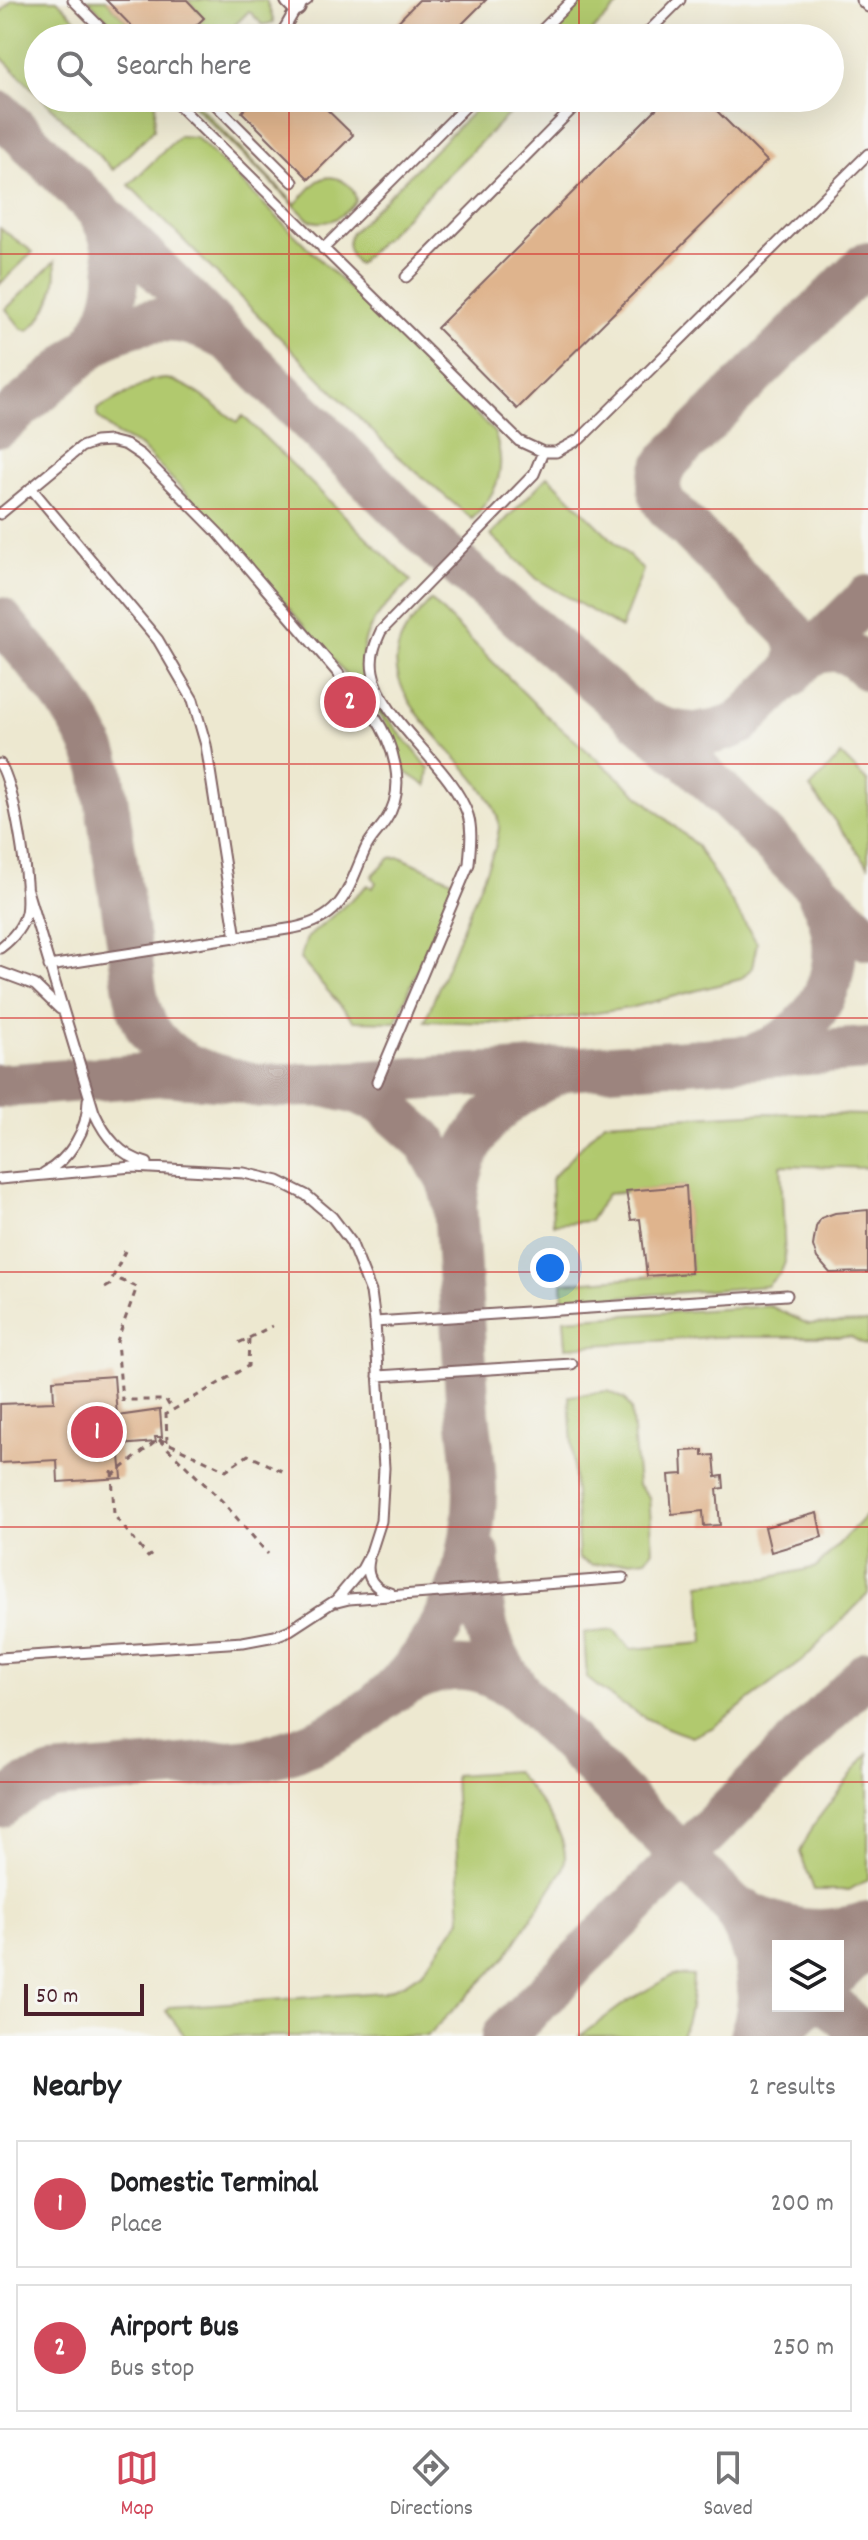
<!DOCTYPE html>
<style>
body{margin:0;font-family:Dekko,sans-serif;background:#f6f6f6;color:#202124}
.controls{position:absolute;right:24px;bottom:24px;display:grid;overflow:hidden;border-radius:0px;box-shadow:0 8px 32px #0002}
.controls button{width:72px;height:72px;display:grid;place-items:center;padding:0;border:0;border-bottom:2px solid #e0e0e0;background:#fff;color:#202124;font:40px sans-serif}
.scale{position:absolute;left:24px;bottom:20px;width:120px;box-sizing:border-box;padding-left:8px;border:4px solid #4a1f2b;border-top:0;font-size:22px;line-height:28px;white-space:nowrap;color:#4a1f2b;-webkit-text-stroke:6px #f6f6f2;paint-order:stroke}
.you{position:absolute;left:550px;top:1268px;width:28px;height:28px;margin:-20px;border:6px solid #fff;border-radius:50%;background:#1a73e8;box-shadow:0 0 0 12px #1a73e833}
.badge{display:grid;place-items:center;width:52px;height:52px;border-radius:50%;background:#d1495b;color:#fff;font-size:26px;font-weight:700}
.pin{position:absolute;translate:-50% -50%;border:4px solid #fff;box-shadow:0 2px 8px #0006}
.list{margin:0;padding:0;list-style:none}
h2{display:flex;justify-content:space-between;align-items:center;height:104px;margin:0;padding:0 32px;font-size:34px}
h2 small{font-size:26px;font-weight:400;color:#757577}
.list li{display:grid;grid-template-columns:52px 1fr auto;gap:24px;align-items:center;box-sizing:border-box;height:128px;margin:0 16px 16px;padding:0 16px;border:2px solid #e0e0e0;border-radius:0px}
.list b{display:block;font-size:30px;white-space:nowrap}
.list p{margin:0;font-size:26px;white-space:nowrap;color:#757577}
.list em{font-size:26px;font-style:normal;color:#757577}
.icon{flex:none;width:44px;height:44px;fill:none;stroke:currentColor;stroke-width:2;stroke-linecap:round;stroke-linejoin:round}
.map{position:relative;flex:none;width:868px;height:2036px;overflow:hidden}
.search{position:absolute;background:#fff;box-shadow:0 8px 32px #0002;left:24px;right:24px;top:24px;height:88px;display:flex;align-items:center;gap:20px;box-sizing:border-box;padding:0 28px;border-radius:44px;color:#757577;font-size:30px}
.sheet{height:392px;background:#fff}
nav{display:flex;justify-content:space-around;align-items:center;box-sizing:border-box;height:112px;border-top:2px solid #e0e0e0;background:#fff;font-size:22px;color:#757577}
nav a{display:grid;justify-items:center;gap:4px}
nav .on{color:#d1495b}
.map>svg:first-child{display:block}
.green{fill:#b1c96e;stroke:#7e744c;stroke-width:2}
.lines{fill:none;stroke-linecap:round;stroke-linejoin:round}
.taxiway{stroke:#9c847e;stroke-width:44}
.building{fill:#dfb48d}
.service-casing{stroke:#836565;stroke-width:13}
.minor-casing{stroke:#836565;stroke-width:22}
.path{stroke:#836565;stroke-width:3;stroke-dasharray:6 6;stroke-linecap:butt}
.service{stroke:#fff;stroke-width:9}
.minor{stroke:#fff;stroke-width:18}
.grid{fill:none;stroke:#d62828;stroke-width:2;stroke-opacity:0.55}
</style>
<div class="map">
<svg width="868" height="2036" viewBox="0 0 868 2036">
<rect width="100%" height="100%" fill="#f6f6f2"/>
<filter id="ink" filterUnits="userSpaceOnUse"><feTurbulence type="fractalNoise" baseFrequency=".0125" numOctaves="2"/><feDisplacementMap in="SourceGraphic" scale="16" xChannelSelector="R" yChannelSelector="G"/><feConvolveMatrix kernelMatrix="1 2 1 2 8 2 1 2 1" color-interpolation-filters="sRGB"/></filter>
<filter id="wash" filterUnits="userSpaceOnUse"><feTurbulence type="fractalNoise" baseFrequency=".006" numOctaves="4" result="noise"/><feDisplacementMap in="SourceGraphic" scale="32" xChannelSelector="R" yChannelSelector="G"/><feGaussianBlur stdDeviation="1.8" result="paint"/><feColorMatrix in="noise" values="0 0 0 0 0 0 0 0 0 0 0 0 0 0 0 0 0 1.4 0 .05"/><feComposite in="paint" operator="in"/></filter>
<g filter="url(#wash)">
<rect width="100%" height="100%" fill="#ede8d0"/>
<!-- green -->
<path class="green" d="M12,0H57L95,38H38V94L0,56V13Z
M88,0H106L143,38H126Z
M187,0H266L274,22L263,25L249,11L222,38H183L204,18Z
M585,0H624L585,38H547Z
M42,98H156L154,129L113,170Z
M186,98H191L295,204C302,198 310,187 318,181C334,171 355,184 356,201C344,216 328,227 309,220Z
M487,98H525L358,264C348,254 345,246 351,233Z
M179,136L196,137L494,432C508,469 498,492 472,519L393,452L129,185Z
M0,228L33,252L0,284Z
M55,261C59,286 48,315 28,331L22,329L6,309Z
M167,379C194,386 214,405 237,422L243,416L411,581C397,595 379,611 370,628C341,684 400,728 429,769L427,786L401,769L395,742L381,715L227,536L140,446L117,435L97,416V409L152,380Z
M548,476L643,570L621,628L537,579L491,535Z
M431,600L547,716L696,845L757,943L752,968L741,979L629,1008L526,1024L425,1021L495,848C496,841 500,830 499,823C489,768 377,708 399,645C405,627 419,614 431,600Z
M841,755L868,782V865L810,788Z
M400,857L454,881L396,1022L354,1021L300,959L307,938L368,885L372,888L376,883L372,876L390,858Z
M768,1113L868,1115V1168L781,1165L785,1262L781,1272L767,1286L563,1301L562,1283L691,1273L685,1186L607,1194L590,1221L553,1224L551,1179L604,1122Z
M770,1306L808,1324L868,1322V1346L851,1337H713L566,1347L564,1319Z
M608,1391L625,1399L631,1409L638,1485L649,1497L653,1550L646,1559L592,1565L579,1559L569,1396Z
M868,1513V1594L803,1660L712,1728L692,1737C649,1723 622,1707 587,1678L584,1633L614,1630L631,1649L704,1643L700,1584L767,1578L817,1567Z
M868,1753V1879L849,1890H814L800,1852L814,1824Z
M515,1771C534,1795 575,1838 563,1870L505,1958L427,2036H185L166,2011L170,2007L383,1992L405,1983L423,1971L461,1919L454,1775Z
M673,1975L693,1976C692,1998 690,2016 681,2036H580L626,2002Z"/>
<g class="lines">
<!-- taxiway -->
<path class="taxiway" d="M0,113L438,548L698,769L868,939
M102,217C126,260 121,306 92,346C130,318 178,310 220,336
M0,425L92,346
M0,619C39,666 84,711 102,770C110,826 119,883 128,939C133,968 133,1003 148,1029C167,1060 196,1071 229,1079
M812,654C836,645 851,651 868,669
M789,677C798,661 801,648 791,631L669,509C655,493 657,476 669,460L864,265L868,264
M648,723C678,737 710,738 740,723L868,597
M760,1053C825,1030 855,955 819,895
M325,1085L868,1049
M0,1086L164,1074L229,1079L260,1086L325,1085L358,1093L382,1103L427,1143L449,1183L455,1206
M478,1554C482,1617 483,1647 524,1697L778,1951
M399,1688C443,1662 478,1661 519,1693
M0,1806L27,1786L53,1777L254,1760C379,1737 466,1638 474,1511C477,1479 471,1445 468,1413C464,1344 459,1275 455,1206C462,1129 498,1102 564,1069
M745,1911C785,1933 825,1937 868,1923
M739,1918C759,1954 766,1997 751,2036
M838,1973L868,1944
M833,2006L863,2036
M503,2036L868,1672
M775,2036L805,2006"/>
</g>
<g id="blocks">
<!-- building -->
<path class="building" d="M106,0H187L204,18L183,38H143Z
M419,0H486L448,38H382Z
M255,98H315L353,135L309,179L242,112Z
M667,98H704L767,161L517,409L437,328Z
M686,1186L691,1273L647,1276L640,1219L631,1220L626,1191Z
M868,1210V1272L830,1273L817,1258L813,1246L816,1227L821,1218L835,1213Z
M114,1376L117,1416L160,1410L162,1437H155L156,1442L119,1445L122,1478L58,1482L57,1460L0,1463V1404L54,1402L53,1380Z
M703,1450V1456L714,1455L716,1477L723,1476L724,1488L717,1489L720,1525L704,1526L703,1511L672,1514L669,1475L683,1474L682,1451Z
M817,1513L822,1537L771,1552L765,1527Z"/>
</g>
</g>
<g filter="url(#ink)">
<use href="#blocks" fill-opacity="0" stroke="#836565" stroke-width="2"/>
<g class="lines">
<!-- service casing -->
<g class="service-casing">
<path id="service" d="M73,0L111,38
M861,0L868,7
M277,38C290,25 291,8 307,0
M534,38L572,0
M642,38L680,0
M171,98L519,441L543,452
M218,98L214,103L293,182
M323,249L474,98
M406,277L583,98
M31,488L158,640L193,700L206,745L236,938
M0,514L81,447L95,442L110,441L126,445L141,455L219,534L373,714C393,743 408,787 386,820C379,831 370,838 365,850C347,891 343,918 294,928L49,966
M0,764C14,783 31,889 26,913C22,928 12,939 0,948
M26,887L94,1112C105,1136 120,1156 147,1163
M0,972L35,985L60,1009
M377,1082L469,864C470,848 473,831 468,815C451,765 381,721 373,672C370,657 375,644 381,631L534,474L543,452H556L580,439L868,154
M44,1173C70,1159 88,1130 88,1100
M0,1179L132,1167L244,1173L278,1181L306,1195L332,1217L351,1242L371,1292L375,1322L384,1468L381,1521L371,1552L362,1569L336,1600L290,1630L275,1636L243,1642L0,1658
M375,1322L787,1295
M378,1376L572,1364
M369,1560C365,1577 374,1589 390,1593
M337,1602L349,1599L623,1578"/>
</g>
<!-- minor casing -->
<g class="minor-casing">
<path id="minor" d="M290,0L296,6"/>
</g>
<!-- path -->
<path class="path" d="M125,1251L113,1277L137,1287L117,1341L122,1400H166L172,1410
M105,1288L110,1285L113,1277
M249,1338L272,1326
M159,1440L222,1501L268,1554
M167,1442L166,1414L248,1366L249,1338L236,1344
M112,1471L114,1515L148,1557L155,1552
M112,1476L159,1439L226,1470L248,1455L286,1473"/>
<!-- service -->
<use href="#service" class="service"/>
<!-- minor -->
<use href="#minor" class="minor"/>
</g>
</g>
<!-- grid -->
<path class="grid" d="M289,0V38M579,0V38M289,98V2036M579,98V2036M0,254H868M0,509H868M0,764H868M0,1018H868M0,1272H868M0,1527H868M0,1782H868"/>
</svg>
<div class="controls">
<button><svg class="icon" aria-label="layers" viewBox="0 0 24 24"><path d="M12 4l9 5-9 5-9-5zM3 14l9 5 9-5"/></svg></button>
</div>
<div class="scale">50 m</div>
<div class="you"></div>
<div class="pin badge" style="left:97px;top:1432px">1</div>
<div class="pin badge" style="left:350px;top:702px">2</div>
<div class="search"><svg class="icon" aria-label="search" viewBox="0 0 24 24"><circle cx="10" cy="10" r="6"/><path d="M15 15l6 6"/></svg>Search here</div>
</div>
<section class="sheet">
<h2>Nearby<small>2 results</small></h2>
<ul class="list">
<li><span class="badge">1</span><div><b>Domestic Terminal</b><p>Place</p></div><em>200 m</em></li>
<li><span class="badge">2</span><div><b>Airport Bus</b><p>Bus stop</p></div><em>250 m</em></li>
</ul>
</section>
<nav>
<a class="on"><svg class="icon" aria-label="map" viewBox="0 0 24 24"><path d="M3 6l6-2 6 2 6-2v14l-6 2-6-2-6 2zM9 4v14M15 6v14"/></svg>Map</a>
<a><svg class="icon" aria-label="directions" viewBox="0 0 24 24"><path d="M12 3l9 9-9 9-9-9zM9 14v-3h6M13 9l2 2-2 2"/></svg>Directions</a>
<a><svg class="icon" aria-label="saved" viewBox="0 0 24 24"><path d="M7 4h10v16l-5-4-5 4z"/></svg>Saved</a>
</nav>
